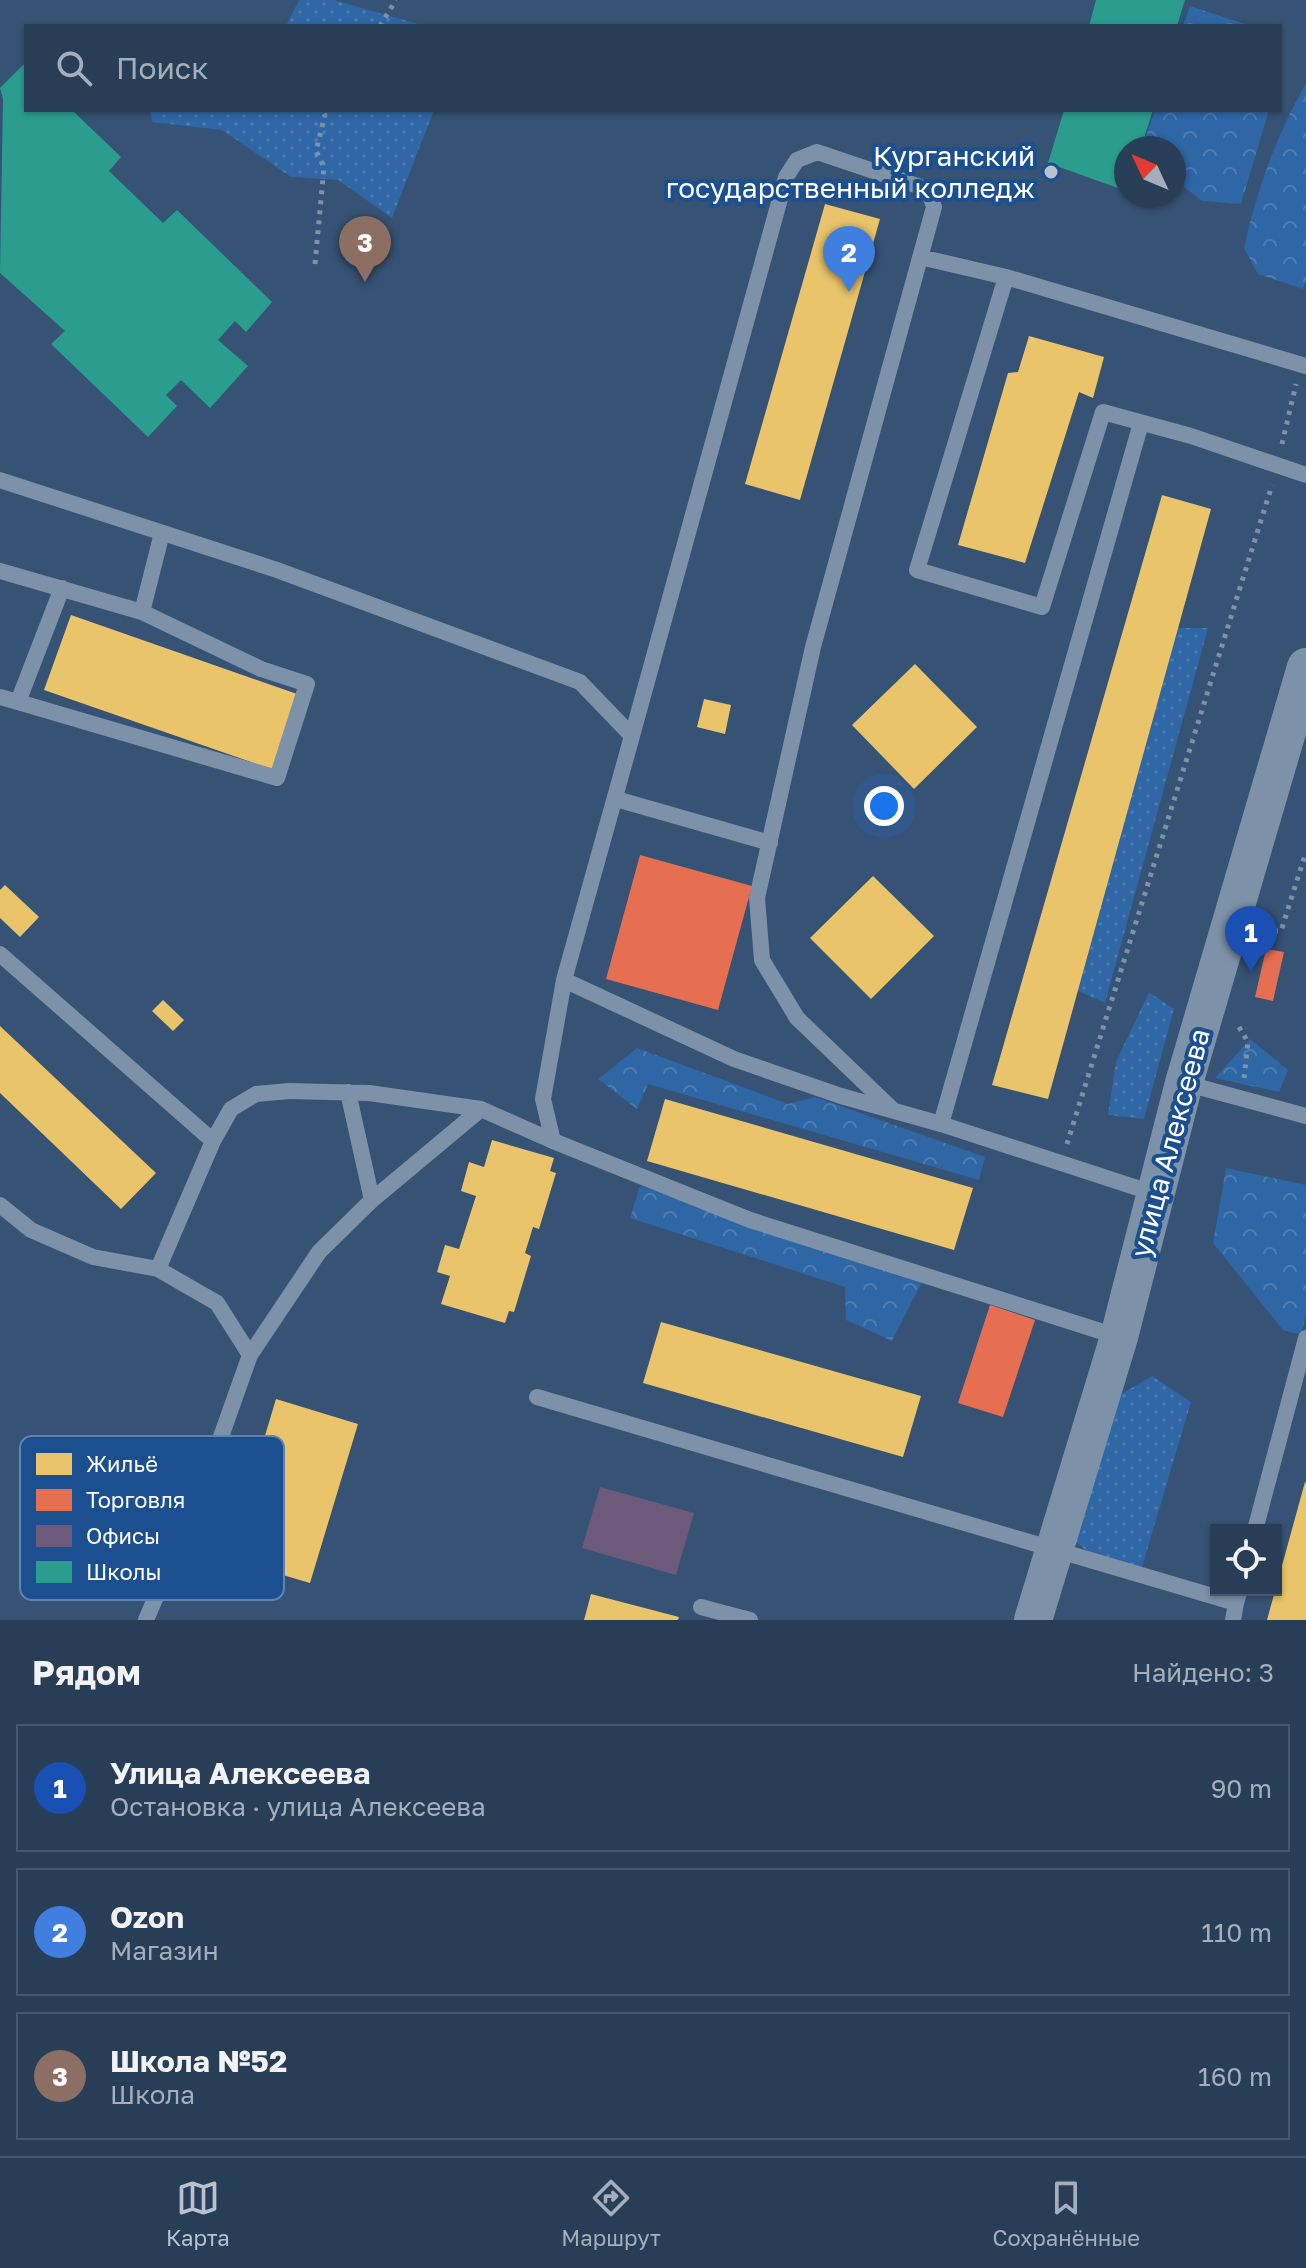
<!DOCTYPE html>
<html lang="ru">
<meta charset="utf-8">
<style>
body{margin:0;font-family:"Golos Text",sans-serif;background:#344961;color:#f1f3f6}
.controls{position:absolute;right:24px;bottom:24px;display:grid;overflow:hidden;border-radius:0px;box-shadow:0 2px 6px #0004}
.controls button{width:72px;height:72px;display:grid;place-items:center;padding:0;border:0;border-bottom:2px solid #44576d;background:#283e57;color:#f1f3f6;font:40px sans-serif}
.compass{position:absolute;left:1114px;top:136px;width:72px;height:72px;border-radius:50%;background:#283e57;box-shadow:0 2px 6px #0004;rotate:314deg}
.you{position:absolute;left:884px;top:806px;width:28px;height:28px;margin:-20px;border:6px solid #fff;border-radius:50%;background:#1a73e8;box-shadow:0 0 0 12px #1a73e833}
.badge{display:grid;place-items:center;width:52px;height:52px;border-radius:50%;background:#b9c2ce;color:#fff;font-size:26px;font-weight:700}
.pin{position:absolute;translate:-50% -66px;filter:drop-shadow(0 2px 4px #0008)}
.pin::after{content:'';position:absolute;top:42px;width:28px;height:24px;background:inherit;clip-path:polygon(0 0,100% 0,50% 100%)}
.list{margin:0;padding:0;list-style:none}
h2{display:flex;justify-content:space-between;align-items:center;height:104px;margin:0;padding:0 32px;font-size:34px}
h2 small{font-size:26px;font-weight:400;color:#a5aeba}
.list li{display:grid;grid-template-columns:52px 1fr auto;gap:24px;align-items:center;box-sizing:border-box;height:128px;margin:0 16px 16px;padding:0 16px;border:2px solid #44576d;border-radius:0px}
.list b{display:block;font-size:30px;white-space:nowrap}
.list p{margin:0;font-size:26px;white-space:nowrap;color:#a5aeba}
.list em{font-size:26px;font-style:normal;color:#a5aeba}
.icon{flex:none;width:44px;height:44px;fill:none;stroke:currentColor;stroke-width:2;stroke-linecap:round;stroke-linejoin:round}
.map{position:relative;flex:none;width:1306px;height:1620px;overflow:hidden}
.search{position:absolute;background:#283e57;box-shadow:0 2px 6px #0004;left:24px;right:24px;top:24px;height:88px;display:flex;align-items:center;gap:20px;box-sizing:border-box;padding:0 28px;border-radius:0px;color:#a5aeba;font-size:30px}
.sheet{height:536px;background:#283e57}
nav{display:flex;justify-content:space-around;align-items:center;box-sizing:border-box;height:112px;border-top:2px solid #44576d;background:#283e57;font-size:22px;color:#a5aeba}
nav a{display:grid;justify-items:center;gap:4px}
nav .on{color:#b9c2ce}
.map>svg:first-child{display:block}
.grass{fill:url(#grass-dots)}
.forest{fill:url(#forest-crowns)}
.homes{fill:#e9c46a}
.shops{fill:#e76f51}
.offices{fill:#6d597a}
.schools{fill:#2a9d8f}
.lines{fill:none;stroke-linecap:round;stroke-linejoin:round}
.path{stroke:#7d92a8;stroke-width:5;stroke-dasharray:4 6;stroke-linecap:butt}
.service{stroke:#7d92a8;stroke-width:16}
.tertiary{stroke:#7d92a8;stroke-width:38}
.poi-dot{fill:#b9c2ce;stroke:#1b4f8f;stroke-width:3}
.labels{text-anchor:middle;stroke-width:8;stroke-linejoin:round;paint-order:stroke}
.poi-label{font-size:28px;fill:#fff;stroke:#1b4f8f;text-anchor:end}
.street-label{font-size:28px;fill:#fff;stroke:#1b4f8f}
.key{fill:#1b4f8f;stroke:#5f84b1;stroke-width:2}
.key-label{font-size:22px;fill:#fff}
</style>
<div class="map">
<svg width="1306" height="1620" viewBox="0 0 1306 1620">
<defs>
<pattern id="grass-dots" width="8" height="8" patternUnits="userSpaceOnUse" patternTransform="scale(2)"><rect width="8" height="8" fill="#2f66a5"/><path d="M2 2h.1M6 6h.1" fill="none" stroke="#4e7db2" stroke-width="1.8" stroke-linecap="round"/></pattern>
<pattern id="forest-crowns" width="20" height="18" patternUnits="userSpaceOnUse" patternTransform="scale(2)"><rect width="20" height="18" fill="#2f66a5"/><path d="M2 6a3 3 0 1 1 6 0M12 15a3 3 0 1 1 6 0" fill="none" stroke="#4e7db2"/></pattern>
</defs>
<rect width="100%" height="100%" fill="#365274"/>
<!-- grass -->
<path class="grass" d="M299,0H334L425,26H286Z
M150,110H434L392,218L338,180L291,177L222,130L152,122Z
M1178,628H1208L1105,1003L1078,991Z
M1149,992L1174,1009L1144,1119L1108,1115L1116,1062Z
M1152,1376L1191,1402L1140,1574L1097,1559L1062,1531L1116,1397Z"/>
<!-- forest -->
<path class="forest" d="M1190,6L1251,26H1183Z
M1306,83V280L1303,289L1258,274L1244,248C1257,189 1276,136 1306,83Z
M1155,110H1269L1241,204L1202,201L1174,179V148H1142Z
M1250,1039L1288,1070L1279,1092L1215,1078Z
M637,1048L788,1104L815,1097L985,1157L979,1180L648,1084L637,1109L598,1079Z
M1226,1168L1306,1185V1316L1301,1335L1283,1330L1213,1243Z
M640,1186L927,1272L892,1341L846,1320L845,1287L630,1218Z"/>
<!-- homes -->
<path class="homes" d="M825,204L880,219L800,500L745,484Z
M1029,336L1104,357L1093,398L1079,392L1025,563L958,545L1008,373L1018,372Z
M1162,495L1211,509L1048,1099L992,1085Z
M71,615L300,695L274,770L44,690Z
M915,664L977,727L914,789L852,725Z
M704,699L731,705L725,734L697,727Z
M873,876L934,936L871,999L810,938Z
M5,885L39,917L20,937L0,918V890Z
M163,1000L184,1020L173,1031L152,1011Z
M0,1026L156,1173L121,1209L0,1093Z
M665,1099L973,1188L954,1250L647,1161Z
M492,1140L554,1158L550,1171L556,1173L539,1229L533,1227L525,1253L531,1256L514,1312L509,1311L505,1323L441,1304L450,1276L437,1272L445,1245L459,1249L476,1196L461,1191L469,1162L484,1167Z
M661,1322L921,1396L903,1457L643,1383Z
M276,1399L358,1424L310,1583L228,1559Z
M1306,1482V1620H1267L1305,1482Z
M591,1594L679,1617L678,1620H584Z"/>
<!-- shops -->
<path class="shops" d="M640,855L752,886L718,1010L606,979Z
M1266,949L1284,952L1273,1001L1255,997Z
M990,1305L1035,1320L1003,1417L958,1403Z"/>
<!-- offices -->
<path class="offices" d="M600,1487L694,1513L676,1575L582,1548Z"/>
<!-- schools -->
<path class="schools" d="M1096,0H1185L1177,26H1089Z
M24,64L26,110H72L121,157L109,171L163,223L177,210L272,302L246,332L235,321L218,340L248,366L210,408L181,380L166,395L177,406L148,437L51,344L65,331L0,273L3,99L0,88Z
M1064,110H1153L1141,148H1126V191L1048,163Z"/>
<g class="lines">
<!-- path -->
<path class="path" d="M380,26L396,0
M315,264L324,167L316,151L325,115L323,110
M1282,444L1296,384
M1264,931H1281L1306,852
M1239,1027L1248,1042L1244,1078
M1067,1144L1272,485"/>
<!-- service -->
<path class="service" d="M920,257L1006,277
M1306,366L1006,277L917,570L1042,607L1103,412L1191,436L1306,475
M1141,423L941,1124L1156,1194
M0,480L277,570L580,682L632,736L564,980L543,1099L553,1141L750,1220L1119,1337
M0,571L142,612L261,669L307,684L277,778L18,702
M142,612L162,533
M0,697L18,702L62,588
M632,736L786,177L797,160L817,152L918,186L930,194L934,207L813,647L757,898L762,960L797,1018L893,1110
M616,799L770,843
M0,954L213,1141
M564,980L734,1059L841,1096L941,1124
M1184,1083L1306,1116
M348,1092L372,1200
M0,1205L31,1230L93,1257L158,1269L217,1303L250,1355L206,1479L146,1620
M158,1269L213,1141L231,1109L256,1094L289,1091L369,1093L481,1109L553,1141
M250,1355L319,1252L372,1200L481,1109
M537,1397L1236,1603L1240,1590
M1255,1530L1306,1338
M701,1607L750,1620
M1233,1620L1236,1603"/>
<!-- tertiary -->
<path class="tertiary" d="M1033,1620L1119,1337L1184,1083L1306,667"/>
</g>
<!-- markers -->
<circle class="poi-dot" cx="1051" cy="172" r="8"/>
<g class="labels">
<!-- poi labels -->
<g class="poi-label">
<text x="1035" y="166">Курганский<tspan x="1035" dy="32">государственный колледж</tspan></text>
</g>
<!-- street labels -->
<g class="street-label">
<text transform="translate(1170 1143) rotate(-75)" y="10">улица Алексеева</text>
</g>
</g>
<!-- legend -->
<rect x="20" y="1436" width="264" height="164" rx="12" class="key"/>
<rect x="36" y="1453" width="36" height="22" fill="#e9c46a"/>
<rect x="36" y="1489" width="36" height="22" fill="#e76f51"/>
<rect x="36" y="1525" width="36" height="22" fill="#6d597a"/>
<rect x="36" y="1561" width="36" height="22" fill="#2a9d8f"/>
<g class="key-label">
<text x="86" y="1472">Жильё</text>
<text x="86" y="1508">Торговля</text>
<text x="86" y="1544">Офисы</text>
<text x="86" y="1580">Школы</text>
</g>
</svg>
<div class="controls">
<button><svg class="icon" aria-label="locate" viewBox="0 0 24 24"><circle cx="12" cy="12" r="6"/><path d="M12 2v4M12 18v4M2 12h4M18 12h4"/></svg></button>
</div>
<svg class="compass" viewBox="-18 -18 36 36"><path d="M0-13l5 13h-10z" fill="#e53935"/><path d="M0 13l5-13h-10z" fill="#a5aeba"/></svg>
<div class="you"></div>
<div class="pin badge" style="left:1251px;top:972px;background:#1a4fb4">1</div>
<div class="pin badge" style="left:849px;top:292px;background:#3f7fe0">2</div>
<div class="pin badge" style="left:365px;top:282px;background:#8d6e63">3</div>
<div class="search"><svg class="icon" aria-label="search" viewBox="0 0 24 24"><circle cx="10" cy="10" r="6"/><path d="M15 15l6 6"/></svg>Поиск</div>
</div>
<section class="sheet">
<h2>Рядом<small>Найдено: 3</small></h2>
<ul class="list">
<li><span class="badge" style="background:#1a4fb4">1</span><div><b>Улица Алексеева</b><p>Остановка · улица Алексеева</p></div><em>90 m</em></li>
<li><span class="badge" style="background:#3f7fe0">2</span><div><b>Ozon</b><p>Магазин</p></div><em>110 m</em></li>
<li><span class="badge" style="background:#8d6e63">3</span><div><b>Школа №52</b><p>Школа</p></div><em>160 m</em></li>
</ul>
</section>
<nav>
<a class="on"><svg class="icon" aria-label="map" viewBox="0 0 24 24"><path d="M3 6l6-2 6 2 6-2v14l-6 2-6-2-6 2zM9 4v14M15 6v14"/></svg>Карта</a>
<a><svg class="icon" aria-label="directions" viewBox="0 0 24 24"><path d="M12 3l9 9-9 9-9-9zM9 14v-3h6M13 9l2 2-2 2"/></svg>Маршрут</a>
<a><svg class="icon" aria-label="saved" viewBox="0 0 24 24"><path d="M7 4h10v16l-5-4-5 4z"/></svg>Сохранённые</a>
</nav>
